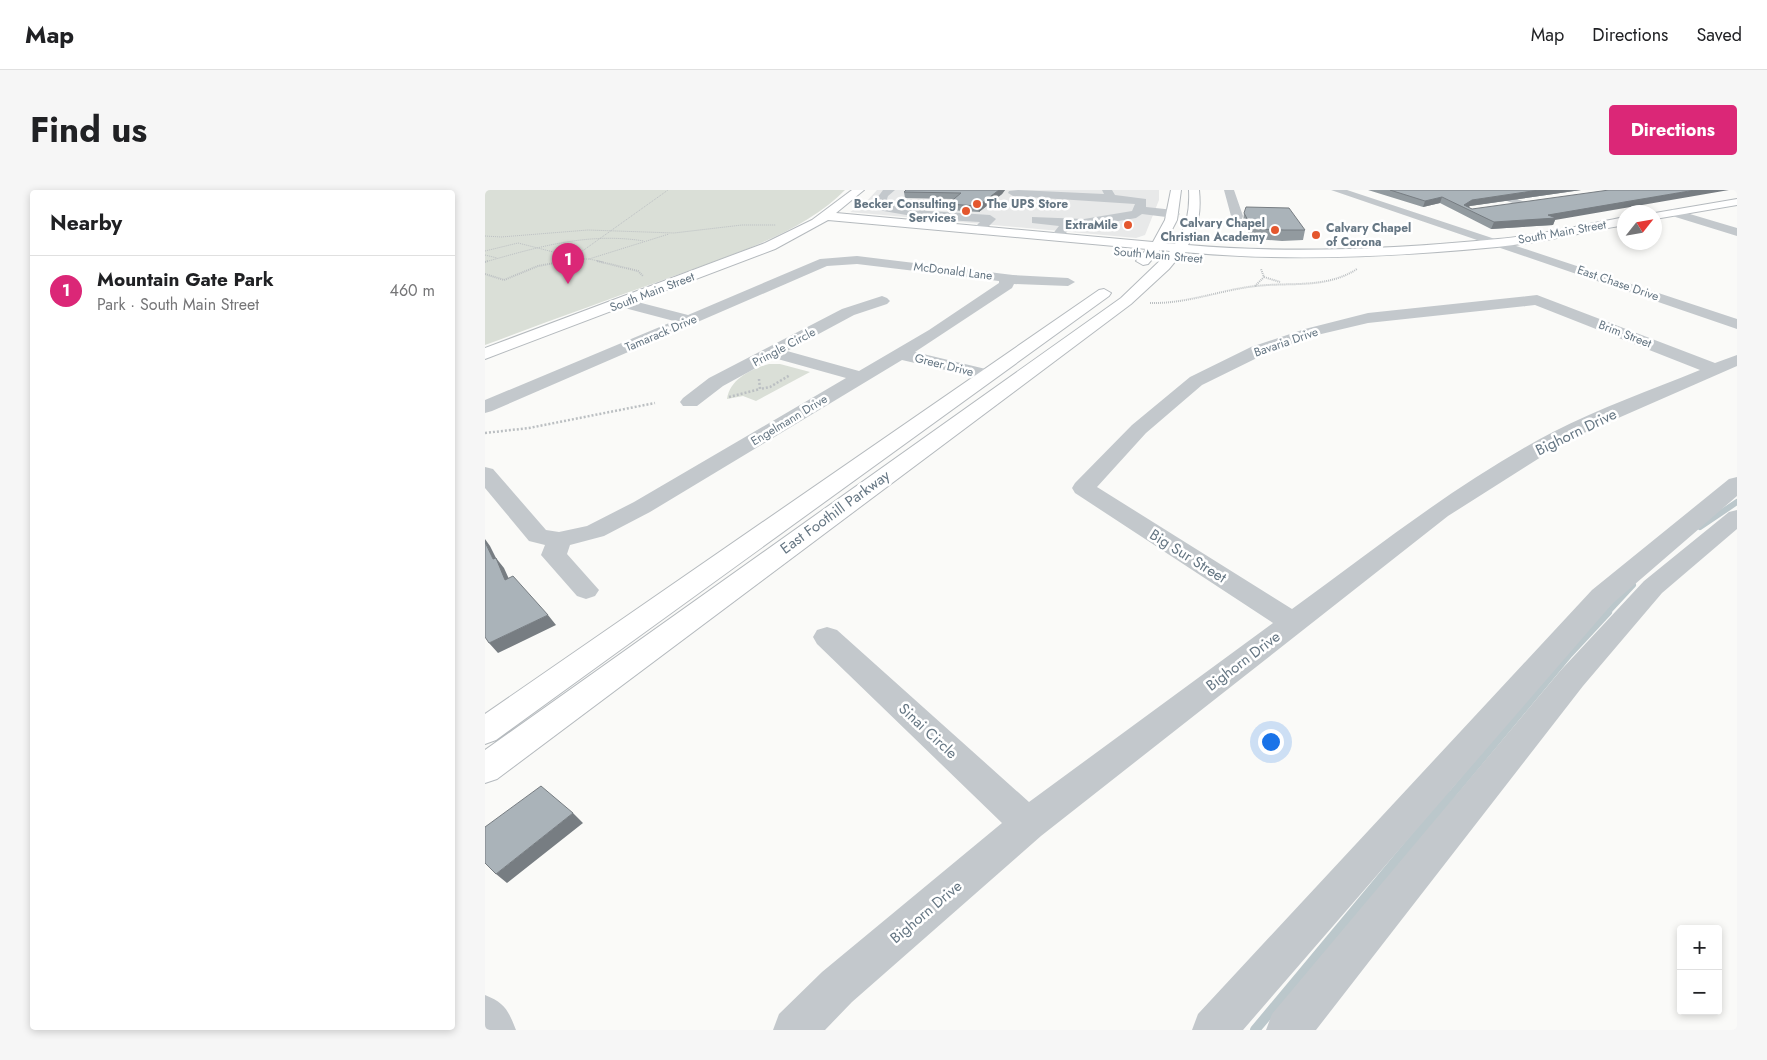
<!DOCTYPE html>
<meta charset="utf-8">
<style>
body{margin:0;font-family:Jost,sans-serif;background:#f6f6f6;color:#202124}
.controls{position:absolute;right:15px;bottom:15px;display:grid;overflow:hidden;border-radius:5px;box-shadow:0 2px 8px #0003}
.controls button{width:45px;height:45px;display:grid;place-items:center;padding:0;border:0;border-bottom:1px solid #e0e0e0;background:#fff;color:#202124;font:25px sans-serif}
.compass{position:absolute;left:1132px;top:15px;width:45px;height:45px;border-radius:50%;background:#fff;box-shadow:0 2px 8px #0003;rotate:59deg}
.you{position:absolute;left:785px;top:551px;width:18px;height:18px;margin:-12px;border:4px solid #fff;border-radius:50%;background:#1a73e8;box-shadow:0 0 0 8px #1a73e833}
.badge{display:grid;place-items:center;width:32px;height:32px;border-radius:50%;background:#db2777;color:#fff;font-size:16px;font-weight:700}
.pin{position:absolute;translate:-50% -41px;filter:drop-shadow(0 1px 2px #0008)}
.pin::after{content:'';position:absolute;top:26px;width:18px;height:15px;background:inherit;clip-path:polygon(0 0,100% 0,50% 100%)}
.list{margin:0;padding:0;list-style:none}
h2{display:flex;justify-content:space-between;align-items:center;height:65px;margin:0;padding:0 20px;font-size:21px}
h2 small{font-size:16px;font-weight:400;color:#757577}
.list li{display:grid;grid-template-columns:32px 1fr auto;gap:15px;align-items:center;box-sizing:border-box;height:70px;padding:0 20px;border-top:1px solid #e0e0e0}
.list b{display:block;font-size:19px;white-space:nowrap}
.list p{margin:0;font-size:16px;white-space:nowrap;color:#757577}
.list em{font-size:16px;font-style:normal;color:#757577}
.map{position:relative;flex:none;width:1252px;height:840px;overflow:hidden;border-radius:5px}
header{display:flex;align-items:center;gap:30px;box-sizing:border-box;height:70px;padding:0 25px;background:#fff;border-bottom:1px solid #e0e0e0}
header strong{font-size:24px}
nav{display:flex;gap:28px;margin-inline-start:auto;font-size:18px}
.intro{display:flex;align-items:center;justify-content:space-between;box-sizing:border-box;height:120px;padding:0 30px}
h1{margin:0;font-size:35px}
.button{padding:12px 22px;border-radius:5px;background:#db2777;color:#fff;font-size:18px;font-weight:700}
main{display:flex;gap:30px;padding:0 30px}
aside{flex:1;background:#fff;border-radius:5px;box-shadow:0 2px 8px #0003}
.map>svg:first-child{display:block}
.built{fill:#e8e9e9}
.green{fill:#dadfd7}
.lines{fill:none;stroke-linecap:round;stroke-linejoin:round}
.stream-far2{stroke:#bbc7cb;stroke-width:6}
.stream-far1{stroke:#bbc7cb;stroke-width:8}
.stream{stroke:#bbc7cb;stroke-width:10}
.major-casing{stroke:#b5babe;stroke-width:2}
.path-far2{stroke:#bbbfc2;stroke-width:1;stroke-dasharray:1 1;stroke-linecap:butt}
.path-far1{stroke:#bbbfc2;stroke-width:2;stroke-dasharray:1 1;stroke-linecap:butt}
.path{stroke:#bbbfc2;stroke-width:2.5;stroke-dasharray:2 2;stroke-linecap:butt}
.minor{fill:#c3c8cc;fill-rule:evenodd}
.major{fill:#fff;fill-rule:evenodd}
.wall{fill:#929a9f}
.shaded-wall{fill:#777d82}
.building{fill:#aab3b9;stroke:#777d82}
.poi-dot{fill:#e4572e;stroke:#fff;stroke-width:2}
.labels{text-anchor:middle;stroke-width:5;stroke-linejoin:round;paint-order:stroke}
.far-poi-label{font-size:12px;font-weight:bold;fill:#657683;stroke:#fff;text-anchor:end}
.far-street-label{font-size:12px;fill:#657683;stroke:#fff}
.street-label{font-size:15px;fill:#657683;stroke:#fff}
</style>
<header>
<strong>Map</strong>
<nav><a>Map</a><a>Directions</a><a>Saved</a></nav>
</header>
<div class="intro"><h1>Find us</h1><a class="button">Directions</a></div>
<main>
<aside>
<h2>Nearby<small></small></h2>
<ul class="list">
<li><span class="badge">1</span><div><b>Mountain Gate Park</b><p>Park · South Main Street</p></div><em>460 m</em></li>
</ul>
</aside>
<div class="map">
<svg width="1252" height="840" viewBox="0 0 1252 840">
<rect width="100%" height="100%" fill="#fafaf8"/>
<!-- built -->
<path class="built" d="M392,0H674V10L660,45L651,48L365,22L380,13Z"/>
<!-- green -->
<path class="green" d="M0,0H360C318,44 235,69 178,90C119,111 59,133 0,155Z
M284,174H295L325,182L271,211L258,206L242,209C245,189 266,179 284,174Z"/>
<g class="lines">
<!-- stream-far2 -->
<path class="stream-far2" d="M1215,337L1252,312
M1122,423L1148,395"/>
<!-- stream-far1 -->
<path class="stream-far1" d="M964,608L1084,464L1123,422"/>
<!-- stream -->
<path class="stream" d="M770,840L965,606"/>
<!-- major casing -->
<g class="major-casing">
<path id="major" d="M367,0H379L351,23L668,52L680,30L686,0H696L692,30L680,53L690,54C702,37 705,20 704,0H714C716,20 714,37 703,55C805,64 910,59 1013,49C1055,45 1098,35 1140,27V35C1098,42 1055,53 1012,57C908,67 802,72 698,62L684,79L646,114L12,589L0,593V560L636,108L685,61L675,60L663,74L658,75L651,71L662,59L343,30L290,59L0,169V158L280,53L327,30Z
M1252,9V15L1170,29V23Z
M619,99L626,103L624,106L11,550L0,554V524L614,100Z"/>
</g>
<!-- path-far2 -->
<path class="path-far2" d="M0,46L16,47L103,40L189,43L257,35H291
M0,61L33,53L96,69H104
M0,65L12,68
M89,67L183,0
M0,72C53,57 103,42 159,51
M73,72L92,69
M118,72L104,69L184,44"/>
<!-- path-far1 -->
<path class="path-far1" d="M112,71L153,81L158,86
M0,72L3,71
M0,84L19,90L53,76L80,71
M779,87L795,92
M770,96L779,87L776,79
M665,113C702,114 735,100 771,96C806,92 841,99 872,79"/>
<!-- path -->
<path class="path" d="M274,189L275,199L285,197L305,185
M244,207L275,199
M0,243L44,238L170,213"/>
<!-- minor -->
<path class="minor" d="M398,0H410L403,6L400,15L444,21L505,25L511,29L497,43L493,44L487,40L495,32L444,29L393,20L387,15Z
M533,0L619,4L617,0H627L630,5L661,9V17L689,20L695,24L689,28L657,24L651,28L599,37H586L576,49L572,50L566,46L574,36L547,33V27L599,29L647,21L650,14L528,6L523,3L524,1Z
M739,0H749L758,26L754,38H746L744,35L746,26Z
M846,0H862L1252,129V139Z
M991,0H1007L1046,14L1044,16H1036Z
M1188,19L1252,38V46L1184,25L1182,23Z
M372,66L528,85L583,88L590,92L583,96L529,94L527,98L430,162L509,181L512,185L509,189L503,190L417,170L165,322L119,346L85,355L82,364L114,400L110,406L101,409L92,406L56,365L60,355L44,351L0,298V277L8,279L61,340L74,342L102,336L149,312L361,188L289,168L238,196L212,216H198L195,212L198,208L224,188L357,119L397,106L402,108L405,111L402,114L369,125L302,161L374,181L444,140L514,93V91L372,74L342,76L7,221L0,223V210L189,131L132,116L129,113L132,110L137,108L203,125L335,69Z
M1052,105L1230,173L1252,165V176L1083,250L963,326L556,646L367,812L340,840H288L294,824L337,782L517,633L332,454L328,447L332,440L342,437L352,440L544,612L788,433L590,303L587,298L590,293L647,235L705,187L766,157L820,139L883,123ZM1050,115L1215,180C1166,200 1115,218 1068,242C975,291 892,357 807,419L612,297L661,243L717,195L778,165L832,145L883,133Z
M1252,287V306L1127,414L758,840H707L713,824L1107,400L1244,289Z
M1252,320V339L1177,403L1098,496L831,840H781L787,824L1076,480L1159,391L1244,322Z
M0,805C20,813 23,820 31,840H0Z"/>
<!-- major -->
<use href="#major" class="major"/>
</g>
<!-- wall -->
<path class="wall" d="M421,0H520L517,4L494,22L464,20L463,14L469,9L420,8L419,2Z
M883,0H1096L985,16L983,17L987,19L1070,30L1068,35L1006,39L955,13L938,17Z
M759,23L820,40L818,50L797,51L771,49L769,44H764L758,32Z"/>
<!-- shaded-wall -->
<path class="shaded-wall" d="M514,0H520L517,4L494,22L493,16Z
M1054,0H1096L985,16L981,19L979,15L987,10Z
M1210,0H1244L1070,30L1068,35L1006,39L1009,32Z
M957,7L955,13L938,17L940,11Z
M0,349L5,356L16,378L11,368L19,378L29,400L20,390L8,369L0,352Z
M63,425L71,435L13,463L4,453Z
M88,623L98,633L22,693L11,684Z"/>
<!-- building -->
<path class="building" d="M421,0H514L493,16L463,14L476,3L419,2Z
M905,0H1054L987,10L979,15L987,19L1124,0H1210L1063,25L1071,28L1009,32L957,7L940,11Z
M761,17L804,18L820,40H799L772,39L770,34H765L759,23Z
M0,352L8,369L11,368L20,390L28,386L63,425L4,453L0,447Z
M56,596L88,623L11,684L0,673V637Z"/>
<!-- markers -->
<g class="poi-dot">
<circle cx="492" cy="14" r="5"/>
<circle cx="481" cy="21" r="5"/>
<circle cx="643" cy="35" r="5"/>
<circle cx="790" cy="40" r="5"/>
<circle cx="831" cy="45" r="5"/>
</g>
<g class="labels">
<!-- far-poi labels -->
<g class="far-poi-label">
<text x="471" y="18">Becker Consulting<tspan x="471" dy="14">Services</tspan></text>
<text x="502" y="18" text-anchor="start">The UPS Store</text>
<text x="780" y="37">Calvary Chapel<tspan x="780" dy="14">Christian Academy</tspan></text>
<text x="633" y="39">ExtraMile</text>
<text x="841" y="42" text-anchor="start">Calvary Chapel<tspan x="841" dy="14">of Corona</tspan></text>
</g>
<!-- far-street labels -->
<g class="far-street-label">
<text transform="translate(1077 42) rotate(-10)" y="4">South Main Street</text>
<text transform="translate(673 65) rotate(5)" y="4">South Main Street</text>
<text transform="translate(468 81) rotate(7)" y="4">McDonald Lane</text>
<text transform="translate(1133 93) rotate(19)" y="4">East Chase Drive</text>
<text transform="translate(167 102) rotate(-21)" y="4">South Main Street</text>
<text transform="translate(176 143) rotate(-23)" y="4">Tamarack Drive</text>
<text transform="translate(1140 144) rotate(21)" y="4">Brim Street</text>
<text transform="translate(801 152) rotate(-19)" y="4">Bavaria Drive</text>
<text transform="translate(299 157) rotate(-28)" y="4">Pringle Circle</text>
<text transform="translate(459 175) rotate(14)" y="4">Greer Drive</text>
<text transform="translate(304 230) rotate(-31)" y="4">Engelmann Drive</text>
</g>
<!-- street labels -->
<g class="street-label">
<text transform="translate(1091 242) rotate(-26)" y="5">Bighorn Drive</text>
<text transform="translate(350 322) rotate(-36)" y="5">East Foothill Parkway</text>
<text transform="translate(703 366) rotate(32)" y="5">Big Sur Street</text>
<text transform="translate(758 471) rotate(-37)" y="5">Bighorn Drive</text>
<text transform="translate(443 541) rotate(43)" y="5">Sinai Circle</text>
<text transform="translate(441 722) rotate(-40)" y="5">Bighorn Drive</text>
</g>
</g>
</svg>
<div class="controls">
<button>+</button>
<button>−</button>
</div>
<svg class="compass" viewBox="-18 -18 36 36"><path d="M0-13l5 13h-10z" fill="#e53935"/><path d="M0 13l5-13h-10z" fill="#757577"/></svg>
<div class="you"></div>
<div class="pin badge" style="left:83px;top:94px">1</div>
</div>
</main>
